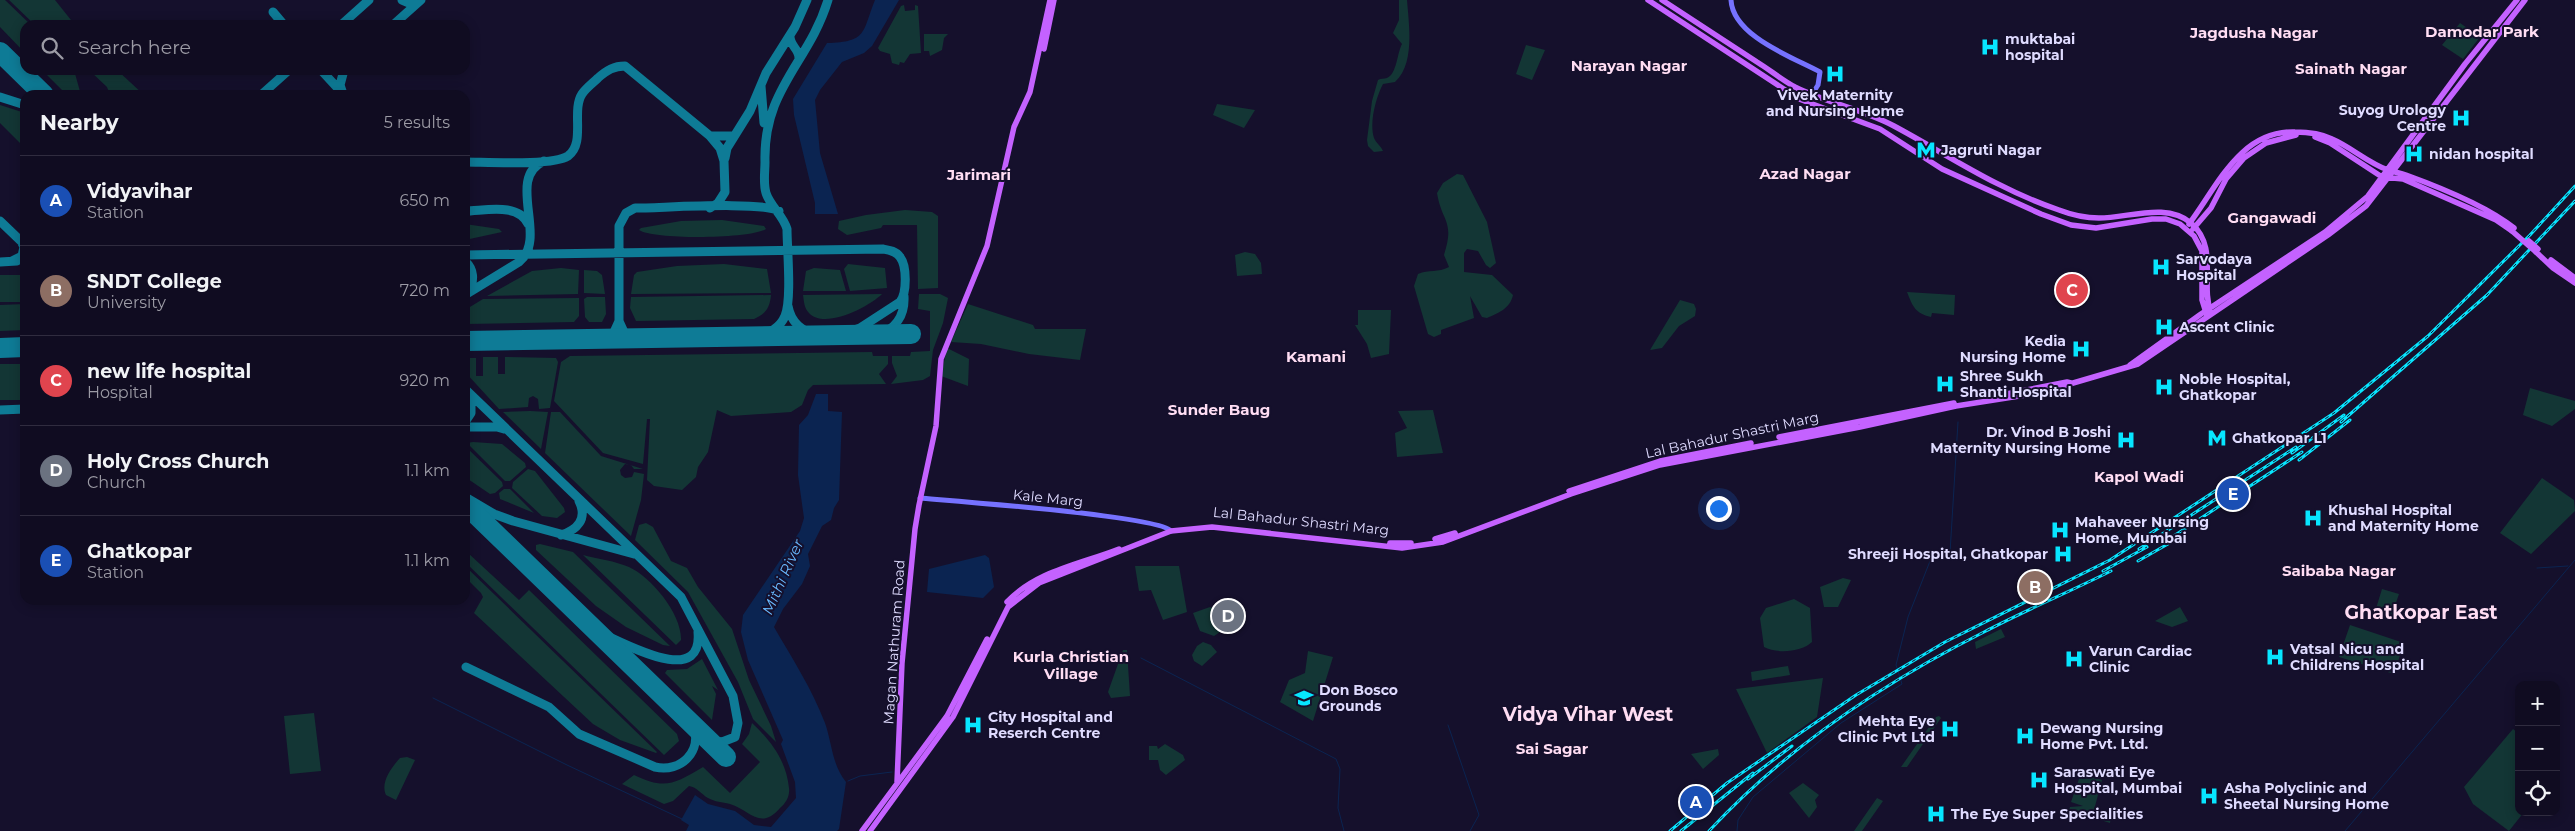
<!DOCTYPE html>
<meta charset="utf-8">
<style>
body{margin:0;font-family:Montserrat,sans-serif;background:#1e1a2e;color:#f1f3f6}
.controls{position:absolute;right:15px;bottom:15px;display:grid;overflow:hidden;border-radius:10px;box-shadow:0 2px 12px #0003}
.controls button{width:45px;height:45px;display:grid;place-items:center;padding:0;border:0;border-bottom:1px solid #302c3f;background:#100c21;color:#f1f3f6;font:25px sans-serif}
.you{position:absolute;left:1718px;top:508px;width:18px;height:18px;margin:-12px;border:4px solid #fff;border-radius:50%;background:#1a73e8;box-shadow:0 0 0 8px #1a73e833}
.badge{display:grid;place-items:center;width:32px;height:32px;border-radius:50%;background:#07e6ff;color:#fff;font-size:16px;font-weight:700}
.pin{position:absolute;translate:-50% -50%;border:2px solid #fff;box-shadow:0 1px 5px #0006}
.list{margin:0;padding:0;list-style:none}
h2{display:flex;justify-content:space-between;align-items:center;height:65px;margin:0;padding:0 20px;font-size:21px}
h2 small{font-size:16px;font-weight:400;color:#9c9ba5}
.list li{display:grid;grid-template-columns:32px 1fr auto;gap:15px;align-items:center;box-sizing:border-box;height:90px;padding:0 20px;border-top:1px solid #302c3f}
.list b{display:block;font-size:19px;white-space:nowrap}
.list p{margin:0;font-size:16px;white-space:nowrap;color:#9c9ba5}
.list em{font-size:16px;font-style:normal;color:#9c9ba5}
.icon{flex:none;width:28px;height:28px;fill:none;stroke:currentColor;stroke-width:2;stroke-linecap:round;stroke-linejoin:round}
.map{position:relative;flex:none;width:2575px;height:831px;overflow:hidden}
.search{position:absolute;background:#100c21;box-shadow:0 2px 12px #0003;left:20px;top:20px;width:450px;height:55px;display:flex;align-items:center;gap:12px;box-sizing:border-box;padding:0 18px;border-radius:15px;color:#9c9ba5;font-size:19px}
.panel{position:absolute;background:#100c21;box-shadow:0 2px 12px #0003;left:20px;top:90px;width:450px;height:515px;border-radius:15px}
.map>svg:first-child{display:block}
.green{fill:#133635}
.water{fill:#0b2451}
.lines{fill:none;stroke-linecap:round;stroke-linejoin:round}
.stream{stroke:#0b2451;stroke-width:1}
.taxiway{stroke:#0e7b96;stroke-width:9}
.runway{stroke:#0e7b96;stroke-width:20}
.secondary{stroke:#7672ff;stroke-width:5}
.primary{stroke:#c462ff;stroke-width:5.5}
.rail-casing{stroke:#07e6ff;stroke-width:3}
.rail{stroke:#15102c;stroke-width:1;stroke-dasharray:4;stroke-linecap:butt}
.primary-bridge{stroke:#c462ff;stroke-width:5.5}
.labels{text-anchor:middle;stroke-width:4;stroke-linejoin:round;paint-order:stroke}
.poi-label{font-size:14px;font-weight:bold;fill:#dfdbff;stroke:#15102c;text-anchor:start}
.street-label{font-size:14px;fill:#dfdbff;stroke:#15102c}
.neighbourhood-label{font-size:15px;font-weight:bold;fill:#ffddf3;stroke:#15102c}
.water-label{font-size:15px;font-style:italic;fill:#69baff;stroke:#15102c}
.district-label{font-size:19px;font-weight:bold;fill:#ffddf3;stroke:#15102c}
</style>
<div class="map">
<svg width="2575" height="831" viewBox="0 0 2575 831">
<rect width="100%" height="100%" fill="#15102c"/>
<!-- green -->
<path class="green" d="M0,0H5L31,25H25V53L0,27Z
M9,0H55L75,25H35Z
M1399,0H1407C1409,25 1415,64 1395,82L1383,84C1376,97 1369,123 1374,138C1376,143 1381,146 1383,151L1374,152L1368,146L1367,140L1372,101L1378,80C1381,78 1384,79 1387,78C1397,74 1397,53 1402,44L1393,33L1399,20Z
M904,5L905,11L915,10V5L918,6L921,53L910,54L904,63L900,62L899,65L892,63L890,54L880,51L878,48L901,6Z
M2460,23L2480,37L2463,59L2442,45Z
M924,34H948L944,38L942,50L930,56L929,51H924Z
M1526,45L1545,50L1532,80L1516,74Z
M42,70H74L81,95H67Z
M89,70H117L144,95H110L107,87Z
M1217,104L1255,110L1244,128L1213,115Z
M0,105L25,113V148L0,123Z
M1457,174L1463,175L1487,222L1496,263L1490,268L1486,265L1478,251L1467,249L1464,253V272L1492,275L1513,295C1510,309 1498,313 1487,318L1482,317L1470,296L1474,318L1441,330V334L1434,337L1428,334L1414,286L1418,274C1429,269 1438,273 1449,267L1444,255C1455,220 1442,223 1437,193L1443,183Z
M905,210L932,212L938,216V288L918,289L917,225H883L881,228L847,235L838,229L839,221L866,215Z
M722,220L764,226L766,229C751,239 654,240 639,230L641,228L681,221Z
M465,224L499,229L502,232L465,240Z
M1245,252L1255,254L1261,263L1262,274L1237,276L1235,255Z
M724,264L767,269L771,293L631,294L634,275L637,272L677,266Z
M848,264L885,268L887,288L850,291L844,269Z
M561,268L579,270L578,294L487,296L532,271Z
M814,268L840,270L846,291H803L806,271Z
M584,270L597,271L602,275L605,294L584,293Z
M0,275H25V302H0Z
M1907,292L1955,295L1954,315L1932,313L1931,317C1915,313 1913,307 1907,292Z
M882,294C869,307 824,330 809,313C804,308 804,301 803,295Z
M919,294H940L948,298L943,323L933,350L930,376L923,380L891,384L897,376L892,363V356H910L911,352L930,351V311L918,309Z
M771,295C770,307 766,314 754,319L636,321L630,308L631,297Z
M587,297H605L606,314L602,322H589L585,317L584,299Z
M579,298V316L574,322L465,324V310L483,299Z
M1680,300L1694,304L1696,309L1695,316L1679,326L1662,348L1650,350Z
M25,304V330L0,331V305Z
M968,304L1033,325L1035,329H1086L1080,360L1029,354L981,344L951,342Z
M1358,310H1391L1389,354L1371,358L1367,344L1355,325H1358Z
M947,348L969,359L968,386L941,376Z
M872,352L873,356H888V364L879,374L886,384L813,385L808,390L802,405L791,412L731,416L717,410L708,452L698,467L696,477L682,490L654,486L647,480L650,419H647L643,464L603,453L554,401L561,362L570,356Z
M483,357H498V374H505V357L556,358L558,362L550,408L539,409L538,399L533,396L529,398L528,407L499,409L465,372V358H476V376H483Z
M0,364H25V400H0Z
M2530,388L2575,401V409L2552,426L2523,415Z
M1433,410L1443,453L1397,457L1395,433L1407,428L1398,411Z
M530,411L548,412L541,449L503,412Z
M551,412H560L601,456L643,469H634L631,465L625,464L620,470L621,475L625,478L632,477L634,472L644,474L641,500L631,536L545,453Z
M473,442L502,444L525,463L526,467L510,481H505L467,443Z
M465,446L502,482L503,486L495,493L490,494L465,477Z
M528,469L535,471L564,508L565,512L557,518L542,516L512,488L513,482Z
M2542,478L2574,500L2575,511L2531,554L2500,533Z
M504,489H510L534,513L500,499L499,493Z
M646,523L653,527L671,561L687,568L698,587L732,629L749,680L771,726L776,742L753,719L738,682L688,592L635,540L639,525Z
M540,544L573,552L670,646L663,645L626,627L596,606L536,550V545Z
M465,546L468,553L519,600L529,590L677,734L679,741L664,755L465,562Z
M583,555C598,559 615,561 629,567C651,577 682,614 681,640L676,645Z
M465,566L657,752L656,753L620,740L593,724L474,613L483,597L481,593L465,577Z
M1135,566H1179L1187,612L1163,620L1151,590L1139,591Z
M1843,578L1851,580L1838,607H1824L1820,587Z
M2382,589L2399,594L2390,620L2374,615Z
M1794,599L1810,608L1812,642C1802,652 1777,654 1764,647L1760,618L1766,608Z
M1210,607L1224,611L1223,630L1214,636L1200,631L1193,613Z
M2180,607L2188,621L2172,627L2155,621Z
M2350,625L2404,643L2394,674L2339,657Z
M2001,629L2005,637L1976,649L1975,642Z
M1203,642L1211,645L1217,652L1202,666L1194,661L1192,655L1197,646Z
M1123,650H1127L1130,696L1111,698L1108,692Z
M1308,651L1333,657L1313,721L1280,702L1289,680L1305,673Z
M702,659L718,690L712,686L716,694L712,720L665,673L667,670L687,669Z
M1788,666L1790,675L1752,681L1751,672Z
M1823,678L1817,717L1767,753L1736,689Z
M314,713L321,771L290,774L284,716Z
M1939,716L1941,718L1907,767H1901L1936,717Z
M752,723C771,741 786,760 789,788C790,796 786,803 780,808C760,831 750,810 730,804C722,802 715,802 708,798C701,794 697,787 689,786L673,801L664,804L622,784L634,775C665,790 674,784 703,767L730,793L760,762L742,744L749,734Z
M2513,729L2519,734V812H2524L2509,831L2473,804L2464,787Z
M1165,744L1183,755L1185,760L1166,775L1160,770L1158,760H1149V746H1157L1158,749Z
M1718,749L1719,755L1703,769L1691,754Z
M407,757L415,760L396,800L386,795C380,782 392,767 400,758Z
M2081,773L2102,780L2094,810L2111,817L2110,823L2069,810L2070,807L2083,806L2071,802Z
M1803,783L1819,795L1815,800L1817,807L1809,818L1789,793Z
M1877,798L1883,801L1862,831H1854Z"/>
<!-- water -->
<path class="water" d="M875,0H899L872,46L864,53L842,62L820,90L815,100L820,153L838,214H815V203L794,115L793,99L827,43C868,42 862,32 875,0Z
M816,394H828V411L842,412L839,500L834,508L831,520L822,526L808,554L810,566L802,584L783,609L774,627C792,658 812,689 825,723C832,743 832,765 846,782L839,829L837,831H686L689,825L681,820L695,795L708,804L735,811L754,825L771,827L796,798L795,782L781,744L783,740L748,660L741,632L743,615L800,531L804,518L798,475L799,425L808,415Z
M985,555L989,558L994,587L983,598L927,592L929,569Z"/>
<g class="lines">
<!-- stream -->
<path class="stream" d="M2537,568L2568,566
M1141,658L1336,759L1340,769L1338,808L1344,831
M433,698L567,765L682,819
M1448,725L1479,815L1470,831
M848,781L860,776L892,772
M1737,831L1738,820L1753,797L1841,723L1902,684L1896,665L1908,617L1932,556L1936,552L1950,553L1958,422
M2345,831L2575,560"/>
<!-- taxiway -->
<path class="taxiway" d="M402,0L409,3L420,1
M273,12L284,25
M341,25L369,0
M393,25L421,0
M790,35C789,46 799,48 799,58
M321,70L344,95
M761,86L764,123
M342,91L340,85L344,70
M261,95L289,70
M0,97L25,105
M710,136H734
M725,158L727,148L750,111L766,73L795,27L807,0
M465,162C486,162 553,166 568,156C586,143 571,111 582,94C586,88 593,83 598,78C607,70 614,66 625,66L710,136L720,148L724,161L725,192L718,203L710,208
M465,211C484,211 518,202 528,224
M0,221L25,245
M465,255L883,249C889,250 896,251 900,257C907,266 907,293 900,302L860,328L840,335
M12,261L22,256L24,247L22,243
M465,261C474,269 475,281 468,291
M0,262L17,261
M465,295L519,262C549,238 505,178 544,161
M788,306C791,323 802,331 818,336
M619,321L624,332L637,338
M878,335C896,329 905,315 904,296
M758,337C769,333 780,328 785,316C792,299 787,249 787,229C783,215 770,206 766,193C763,183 765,172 765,162C763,88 809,63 828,0
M602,339L614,332L619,321V226L626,213L635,208C663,208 760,201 779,211
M465,389L681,597L733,696L738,723L735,737L722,742L709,740
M0,410L25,409
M465,422L471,413V395
M465,427H497L504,429
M465,497L494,514L513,521L634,554
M561,535C577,530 588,519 579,501
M596,631C621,641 703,690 698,632
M466,667L549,707L579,734L655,767C681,773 703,751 693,725"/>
<!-- runway -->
<path class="runway" d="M0,52L44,95
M465,341L911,334
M0,348L25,347
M465,504L726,757"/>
<!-- secondary -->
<path class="secondary" d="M1731,0C1733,36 1792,57 1820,72L1818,85L1807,102
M920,498C954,501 1158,516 1171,531"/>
<!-- primary -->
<path class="primary" d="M1648,0L1799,99L1880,129L1942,169L2041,214L2071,225L2096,228L2152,219H2166L2180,224L2194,236L2202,251V300L2207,316
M1662,0C1694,21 1725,41 1757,62C1770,70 1782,80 1795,87C1827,103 1862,109 1894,126C1948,155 1999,190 2059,210C2072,215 2085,218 2099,218C2129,218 2166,202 2191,223C2219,247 2200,284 2211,313
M1044,49L1054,0
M2315,137L2330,143L2382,177L2403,179L2496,220L2512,231
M2189,224C2217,187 2240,130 2295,132C2307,132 2320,133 2332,139C2351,147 2368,163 2388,170C2394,172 2400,173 2406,175C2439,187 2487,206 2514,228
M2193,229L2211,208L2226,179L2244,158L2266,143L2296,135
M2536,252L2553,268L2575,283
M2551,260L2575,278
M2130,365L2201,314L2325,232L2368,196L2465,64L2517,0
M1996,396L2067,382L2071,383
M1779,437L1954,403
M1569,491L1660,461L1751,443
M1435,539L1455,533
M1390,543H1411
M1007,602C1036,571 1081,564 1119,549
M897,782L902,663L915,529L919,505L936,426L941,359L987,246L1014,127L1030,92L1050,0
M862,831L947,716L987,639
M870,831L953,717L1008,607L1039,583L1171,531L1212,527L1402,548L1443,542L1571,494L1660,465L1860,427L1956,406L2039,393L2138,364L2328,235L2366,206L2525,0"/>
<!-- rail casing -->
<g class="rail-casing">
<path id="rail" d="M2341,422L2487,295L2575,201
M2292,453L2344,415
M2299,460L2350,420
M2166,541L2302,452
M2139,549L2296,447
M2138,561L2175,540
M2103,571L2147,547
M1748,779L1792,746
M1670,831L1727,783L1856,695L1945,642L2110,560L2334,413L2428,336L2530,235L2575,186
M1681,831L1753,773
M1709,831C1787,747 1883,683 1984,632C2026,610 2069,592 2111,571"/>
</g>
<!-- rail -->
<use href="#rail" class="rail"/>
<!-- primary-bridge -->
<path class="primary-bridge" d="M2512,231L2536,252
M2529,241L2538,249"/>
</g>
<!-- icons -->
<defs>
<g id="hospital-bare" transform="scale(1.5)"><path d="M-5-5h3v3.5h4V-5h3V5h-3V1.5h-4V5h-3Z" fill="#07e6ff" stroke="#15102c" stroke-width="2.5" paint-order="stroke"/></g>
<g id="metro-bare" transform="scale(1.5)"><path d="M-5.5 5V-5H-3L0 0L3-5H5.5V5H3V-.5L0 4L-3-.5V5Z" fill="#07e6ff" stroke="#15102c" stroke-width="2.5" paint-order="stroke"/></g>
<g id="university-bare" transform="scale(1.5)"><path d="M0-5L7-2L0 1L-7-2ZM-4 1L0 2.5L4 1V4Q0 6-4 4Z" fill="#07e6ff" stroke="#15102c" stroke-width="2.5" paint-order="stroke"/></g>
</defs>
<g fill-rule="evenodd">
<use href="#hospital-bare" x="1990" y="47"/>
<use href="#hospital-bare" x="1835" y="74"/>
<use href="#hospital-bare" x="2461" y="118"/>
<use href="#metro-bare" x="1926" y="150"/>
<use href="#hospital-bare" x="2414" y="154"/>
<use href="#hospital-bare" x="2161" y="267"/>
<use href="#hospital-bare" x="2164" y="327"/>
<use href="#hospital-bare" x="2081" y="349"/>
<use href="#hospital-bare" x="1945" y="384"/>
<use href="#hospital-bare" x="2164" y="387"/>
<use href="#metro-bare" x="2217" y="438"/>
<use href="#hospital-bare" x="2126" y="440"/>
<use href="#hospital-bare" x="2313" y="518"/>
<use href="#hospital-bare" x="2060" y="530"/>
<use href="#hospital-bare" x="2063" y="554"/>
<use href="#hospital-bare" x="2275" y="657"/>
<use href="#hospital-bare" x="2074" y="659"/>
<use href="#university-bare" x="1304" y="698"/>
<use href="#hospital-bare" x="973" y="725"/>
<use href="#hospital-bare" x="1950" y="729"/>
<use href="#hospital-bare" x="2025" y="736"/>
<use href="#hospital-bare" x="2039" y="780"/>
<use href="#hospital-bare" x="2209" y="796"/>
<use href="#hospital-bare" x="1936" y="814"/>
</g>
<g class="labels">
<!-- poi labels -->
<g class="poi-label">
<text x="2005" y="44">muktabai<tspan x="2005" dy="16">hospital</tspan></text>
<text x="1835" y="100" text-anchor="middle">Vivek Maternity<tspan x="1835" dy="16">and Nursing Home</tspan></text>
<text x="2446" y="115" text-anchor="end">Suyog Urology<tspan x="2446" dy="16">Centre</tspan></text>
<text x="1941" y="155">Jagruti Nagar</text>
<text x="2429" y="159">nidan hospital</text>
<text x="2176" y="264">Sarvodaya<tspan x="2176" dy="16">Hospital</tspan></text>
<text x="2179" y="332">Ascent Clinic</text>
<text x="2066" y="346" text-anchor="end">Kedia<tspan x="2066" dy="16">Nursing Home</tspan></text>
<text x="1960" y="381">Shree Sukh<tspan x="1960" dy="16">Shanti Hospital</tspan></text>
<text x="2179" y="384">Noble Hospital,<tspan x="2179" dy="16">Ghatkopar</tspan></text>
<text x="2111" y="437" text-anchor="end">Dr. Vinod B Joshi<tspan x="2111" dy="16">Maternity Nursing Home</tspan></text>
<text x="2232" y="443">Ghatkopar L1</text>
<text x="2328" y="515">Khushal Hospital<tspan x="2328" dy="16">and Maternity Home</tspan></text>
<text x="2075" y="527">Mahaveer Nursing<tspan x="2075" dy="16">Home, Mumbai</tspan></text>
<text x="2048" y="559" text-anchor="end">Shreeji Hospital, Ghatkopar</text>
<text x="2290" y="654">Vatsal Nicu and<tspan x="2290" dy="16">Childrens Hospital</tspan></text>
<text x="2089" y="656">Varun Cardiac<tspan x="2089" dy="16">Clinic</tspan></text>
<text x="1319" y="695">Don Bosco<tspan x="1319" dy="16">Grounds</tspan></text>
<text x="988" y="722">City Hospital and<tspan x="988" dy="16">Reserch Centre</tspan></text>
<text x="1935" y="726" text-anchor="end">Mehta Eye<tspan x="1935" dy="16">Clinic Pvt Ltd</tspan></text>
<text x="2040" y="733">Dewang Nursing<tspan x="2040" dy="16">Home Pvt. Ltd.</tspan></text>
<text x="2054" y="777">Saraswati Eye<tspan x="2054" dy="16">Hospital, Mumbai</tspan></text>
<text x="2224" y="793">Asha Polyclinic and<tspan x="2224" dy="16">Sheetal Nursing Home</tspan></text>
<text x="1951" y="819">The Eye Super Specialities</text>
</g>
<!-- street labels -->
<g class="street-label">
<text transform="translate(1732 435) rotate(-12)" y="5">Lal Bahadur Shastri Marg</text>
<text transform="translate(1048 498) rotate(6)" y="5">Kale Marg</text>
<text transform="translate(1301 521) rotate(6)" y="5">Lal Bahadur Shastri Marg</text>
<text transform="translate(894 642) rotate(-86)" y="5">Magan Nathuram Road</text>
</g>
<!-- neighbourhood labels -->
<g class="neighbourhood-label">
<text x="2482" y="37">Damodar Park</text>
<text x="2254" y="38">Jagdusha Nagar</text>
<text x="1629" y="71">Narayan Nagar</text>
<text x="2351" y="74">Sainath Nagar</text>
<text x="1805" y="179">Azad Nagar</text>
<text x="979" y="180">Jarimari</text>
<text x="2272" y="223">Gangawadi</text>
<text x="1316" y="362">Kamani</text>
<text x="1219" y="415">Sunder Baug</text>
<text x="2139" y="482">Kapol Wadi</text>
<text x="2339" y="576">Saibaba Nagar</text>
<text x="1071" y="662">Kurla Christian<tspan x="1071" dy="17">Village</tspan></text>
<text x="1552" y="754">Sai Sagar</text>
</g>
<!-- water labels -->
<g class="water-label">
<text transform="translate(783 577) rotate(-66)" y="5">Mithi River</text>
</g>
<!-- district labels -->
<g class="district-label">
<text x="2421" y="619">Ghatkopar East</text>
<text x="1588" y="721">Vidya Vihar West</text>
</g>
</g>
</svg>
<div class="controls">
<button>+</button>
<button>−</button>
<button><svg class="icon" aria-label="locate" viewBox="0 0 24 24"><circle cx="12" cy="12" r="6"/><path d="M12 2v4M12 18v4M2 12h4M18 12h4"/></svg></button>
</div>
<div class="you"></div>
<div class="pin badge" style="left:1696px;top:802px;background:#1a4fb4">A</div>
<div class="pin badge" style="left:2035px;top:587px;background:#8d6e63">B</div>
<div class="pin badge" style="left:2072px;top:290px;background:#e0444e">C</div>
<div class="pin badge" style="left:1228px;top:616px;background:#6b7280">D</div>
<div class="pin badge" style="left:2233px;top:494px;background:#1a4fb4">E</div>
<div class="search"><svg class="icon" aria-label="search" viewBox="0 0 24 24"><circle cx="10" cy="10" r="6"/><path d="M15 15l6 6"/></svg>Search here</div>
<section class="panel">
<h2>Nearby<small>5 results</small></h2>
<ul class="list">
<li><span class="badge" style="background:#1a4fb4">A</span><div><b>Vidyavihar</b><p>Station</p></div><em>650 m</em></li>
<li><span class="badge" style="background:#8d6e63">B</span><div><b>SNDT College</b><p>University</p></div><em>720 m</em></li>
<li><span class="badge" style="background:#e0444e">C</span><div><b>new life hospital</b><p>Hospital</p></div><em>920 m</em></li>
<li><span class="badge" style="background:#6b7280">D</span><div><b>Holy Cross Church</b><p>Church</p></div><em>1.1 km</em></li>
<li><span class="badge" style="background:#1a4fb4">E</span><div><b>Ghatkopar</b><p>Station</p></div><em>1.1 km</em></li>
</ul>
</section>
</div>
